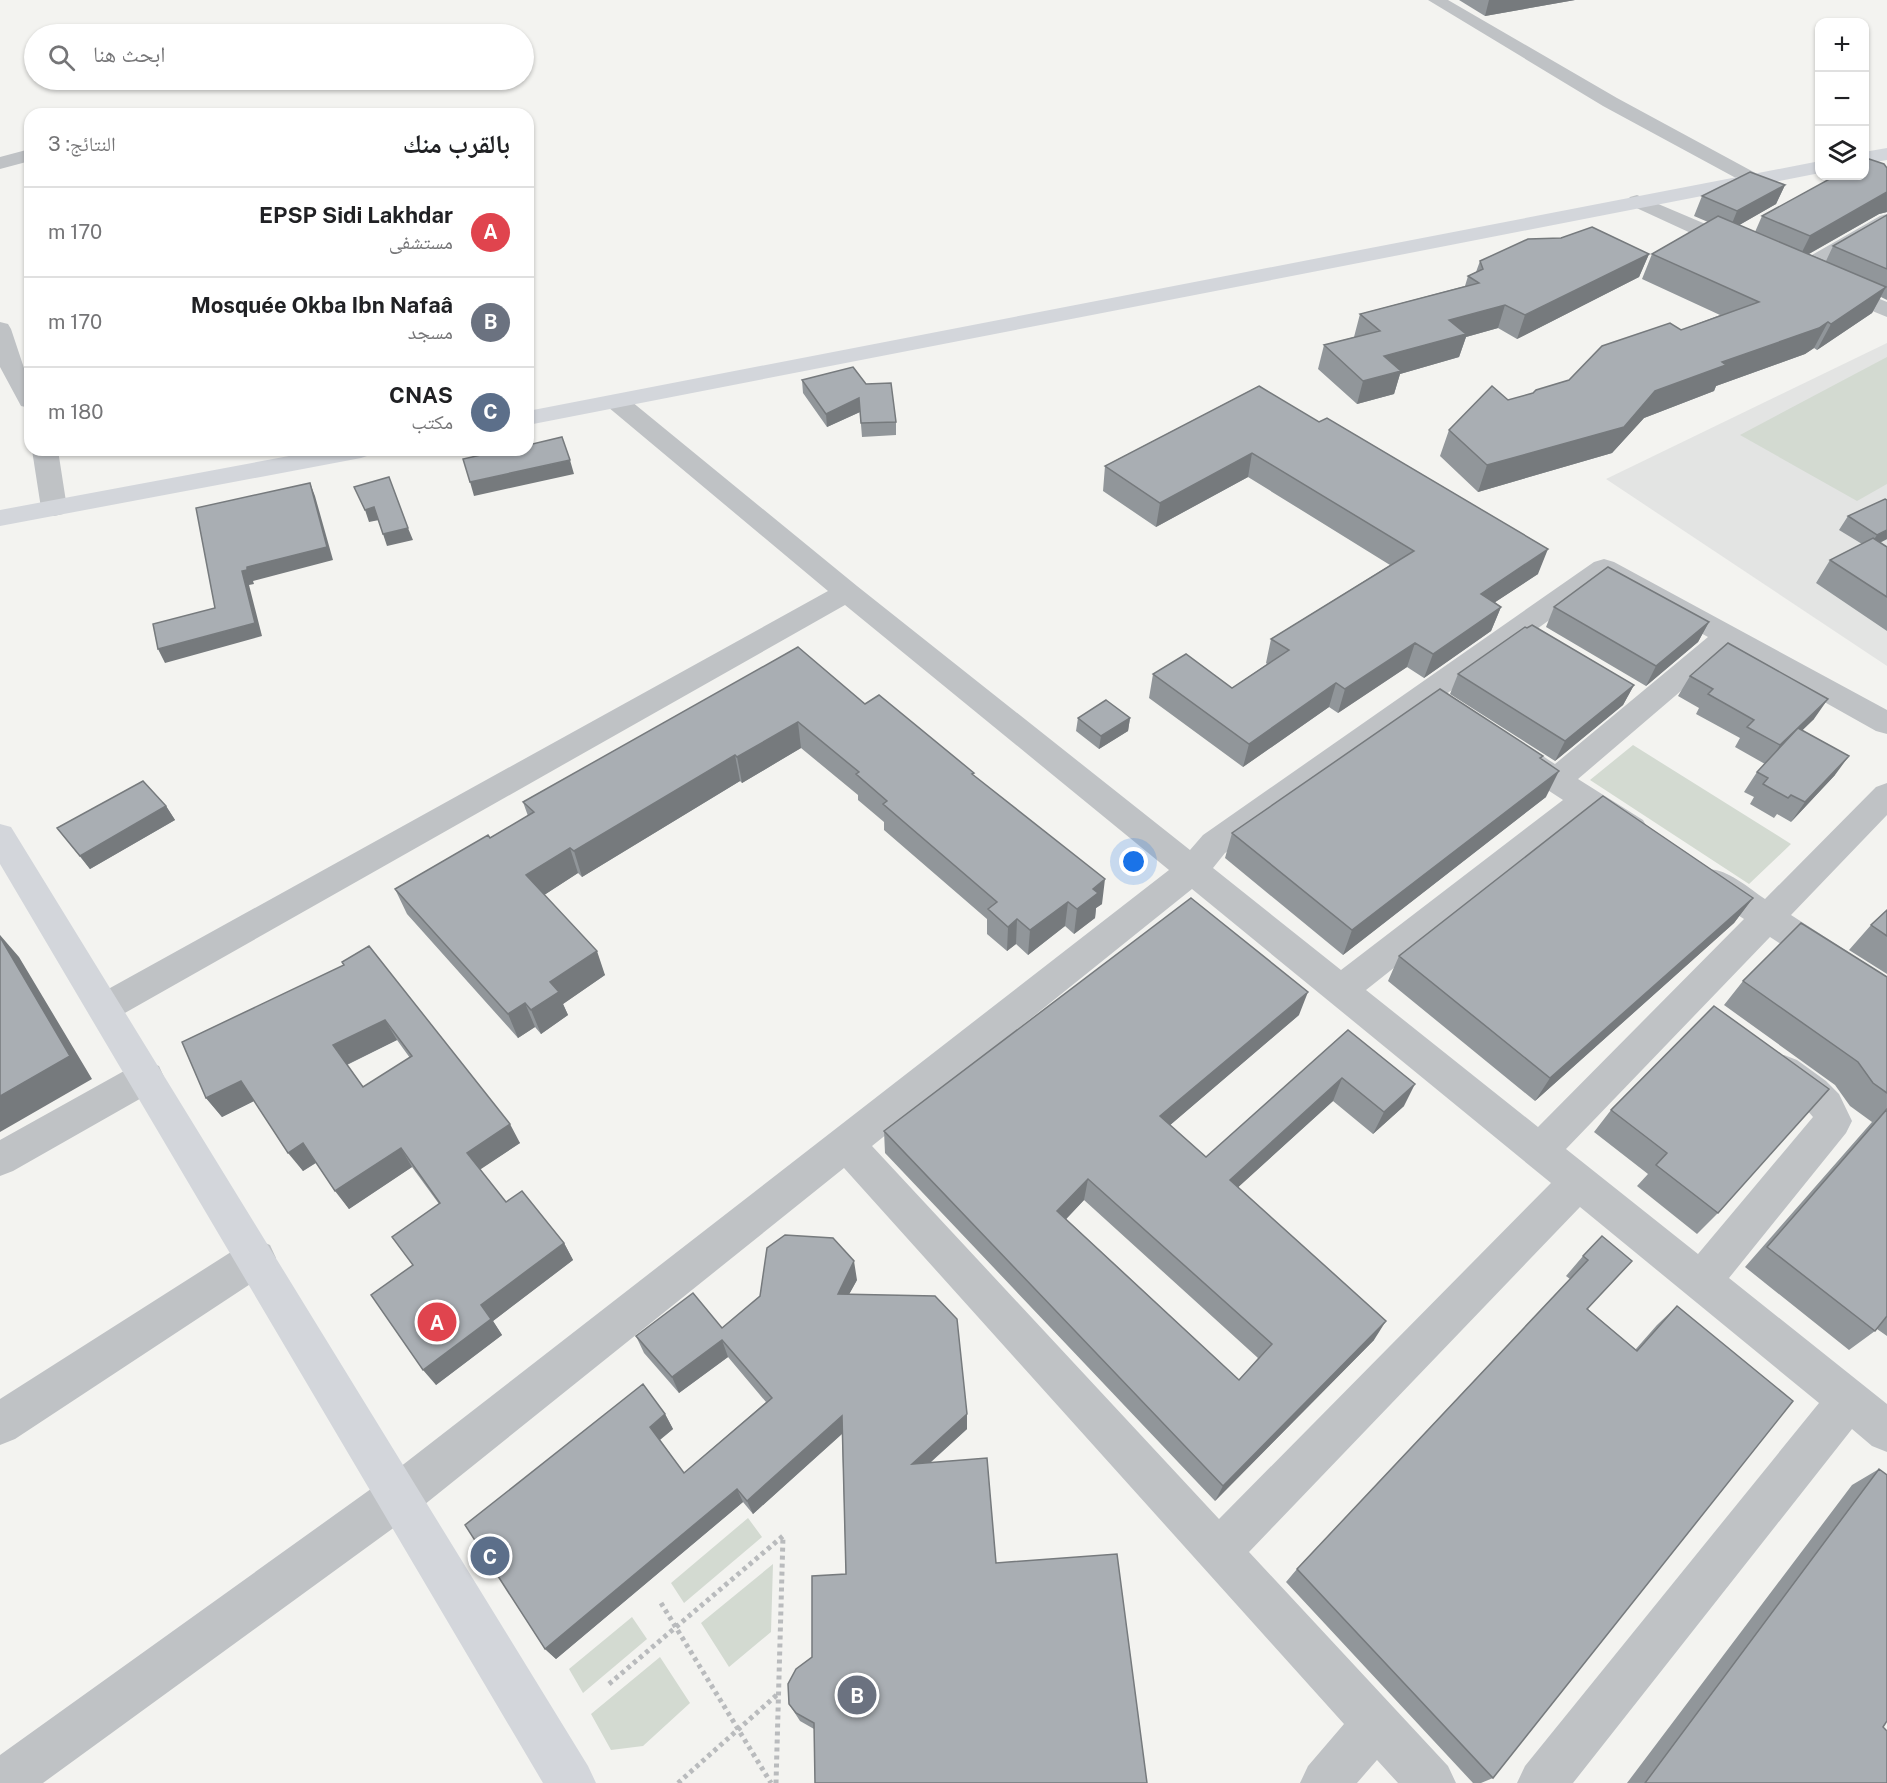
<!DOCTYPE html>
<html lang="ar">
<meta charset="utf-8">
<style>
body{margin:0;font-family:"Public Sans","Noto Naskh Arabic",sans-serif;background:#f2f2f2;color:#202124;direction:rtl}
.controls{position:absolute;right:18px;top:18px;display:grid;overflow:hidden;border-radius:12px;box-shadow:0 2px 4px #0004}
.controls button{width:54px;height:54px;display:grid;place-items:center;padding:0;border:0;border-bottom:2px solid #e0e0e0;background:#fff;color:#202124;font:30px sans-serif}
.you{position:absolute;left:1134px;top:862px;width:21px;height:21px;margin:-15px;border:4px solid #fff;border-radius:50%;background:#1a73e8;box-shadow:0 0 0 9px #1a73e833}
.badge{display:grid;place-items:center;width:39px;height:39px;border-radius:50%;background:#111827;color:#fff;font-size:20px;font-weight:700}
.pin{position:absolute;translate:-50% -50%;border:3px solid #fff;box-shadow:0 2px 6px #0006}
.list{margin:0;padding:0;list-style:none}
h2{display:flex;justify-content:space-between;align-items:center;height:78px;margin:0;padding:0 24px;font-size:26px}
h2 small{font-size:20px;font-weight:400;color:#757577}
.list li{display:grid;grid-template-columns:39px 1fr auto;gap:18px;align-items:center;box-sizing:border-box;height:90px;padding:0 24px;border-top:2px solid #e0e0e0}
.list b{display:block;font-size:22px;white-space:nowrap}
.list p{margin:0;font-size:20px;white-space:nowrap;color:#757577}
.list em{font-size:20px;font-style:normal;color:#757577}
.icon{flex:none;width:33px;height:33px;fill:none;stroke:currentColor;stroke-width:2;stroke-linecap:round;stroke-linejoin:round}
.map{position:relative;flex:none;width:1887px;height:1783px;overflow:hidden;direction:ltr}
.search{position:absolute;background:#fff;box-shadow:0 2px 4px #0004;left:24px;top:24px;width:510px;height:66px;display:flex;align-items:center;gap:15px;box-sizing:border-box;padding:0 21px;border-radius:33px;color:#757577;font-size:22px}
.panel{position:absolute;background:#fff;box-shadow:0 2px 4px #0004;left:24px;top:108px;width:510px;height:348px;border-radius:18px;direction:rtl}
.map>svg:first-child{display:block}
.built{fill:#e3e4e3}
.green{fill:#d3dad1}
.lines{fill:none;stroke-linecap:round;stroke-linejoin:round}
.path{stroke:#b9bbbd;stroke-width:5;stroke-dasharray:4 4;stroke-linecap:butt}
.minor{fill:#bfc2c5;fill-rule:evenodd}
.major{fill:#d3d6db;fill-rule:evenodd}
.wall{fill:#91969a;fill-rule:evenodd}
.shaded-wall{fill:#767a7d}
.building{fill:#a9aeb3;stroke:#767a7d;stroke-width:1.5;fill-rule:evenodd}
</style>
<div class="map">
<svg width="1887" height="1783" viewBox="0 0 1887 1783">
<rect width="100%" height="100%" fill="#f3f3f0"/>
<!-- built -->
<path class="built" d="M1887,343V666L1606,479Z"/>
<!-- green -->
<path class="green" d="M1887,357V484L1857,501L1740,435Z
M1633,745L1791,844L1749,884L1590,780Z
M748,1518L762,1537L684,1603L671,1583Z
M773,1564L771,1632L729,1667L701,1623Z
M632,1617L647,1639L583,1693L569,1669Z
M660,1657L690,1703L643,1746L611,1750L591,1714Z"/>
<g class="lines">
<!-- path -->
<path class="path" d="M661,1603L771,1783
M609,1684L783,1536L776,1783
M678,1783L779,1693"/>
<!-- minor -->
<path class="minor" d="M1428,0H1448L1617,98L1761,176L1764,180L1761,184H1747L1603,106Z
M30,149V161L0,169V157Z
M1637,195L1748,242L1751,247L1748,252L1740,253L1732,252L1630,205L1627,201L1630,197Z
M1887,214V229L1807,277L1799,279L1791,277L1788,272L1791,267L1880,216Z
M1834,280L1887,302V317L1826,292L1823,287L1826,282Z
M0,322L8,324L11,329L24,368L30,379V408L21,406L0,367Z
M617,395L626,397L857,586L1190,850L1203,835L1594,562L1604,559L1614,562L1887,710V734L1876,731L1730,649L1578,779L1643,820L1648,829L1643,838C1622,844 1605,827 1587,815L1366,990L1538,1127L1744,919L1698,889L1694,880L1698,871C1722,863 1745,886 1765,899L1876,787L1887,783V815L1791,915L1887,977V1010L1875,1005L1770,937L1566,1149L1698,1254L1813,1117C1799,1100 1776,1091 1766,1071L1771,1060L1784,1055L1797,1060L1826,1081L1839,1094L1852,1121L1846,1133L1729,1278L1887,1404V1452L1872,1446L1852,1429L1573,1783H1517L1525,1766L1819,1403L1580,1207L1249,1552L1448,1766L1456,1783H1398L1377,1760L1357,1783H1300L1308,1766L1344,1724L844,1168L414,1513L43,1783H0V1755L382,1481L1169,870L845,605L116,1018L104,1023L92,1018L86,1008L92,998L828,591L608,407L605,402L608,397ZM1605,580L1708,637L1555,764C1539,754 1525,740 1505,746L1501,754L1505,762L1563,800L1341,970L1213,868L1225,853ZM1192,889L1551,1183L1219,1519L872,1146Z
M32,450H58L67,508L63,514L54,516L45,514L41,508Z
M146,1061L159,1066L164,1077L159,1088L13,1171L0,1176V1140L133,1066Z
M256,1239L270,1245L276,1258L270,1271L15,1439L0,1445V1399L242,1245Z"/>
<!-- major -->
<path class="major" d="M1887,148V160L1864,164V152Z
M1820,161V173L528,425V411Z
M321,450H374L370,455L361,458L0,526V510Z
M0,824L11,827L588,1766L596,1783H543L0,864Z"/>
</g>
<!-- wall -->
<path class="wall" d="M1459,0H1575L1485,16Z
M1887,168V212L1879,214L1809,254L1826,261L1833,246L1887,215V300L1881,297L1872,313L1817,350L1814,348L1805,354L1716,386L1714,391L1644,418L1612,453L1478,492L1440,456L1449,430L1508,400L1533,393L1569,380L1681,330L1720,315L1642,279L1652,254L1708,222L1694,216L1702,196L1785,185L1776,204L1739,225L1755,232L1762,216Z
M1649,254L1639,277L1517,339L1498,328L1466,337L1459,357L1400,374L1394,394L1357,404L1318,369L1324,345L1354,337L1360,314L1465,286L1468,276L1476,272L1480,261Z
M802,380L896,422V435L862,437L860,412L827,427L803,393Z
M1259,386L1538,574L1495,602L1501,607L1491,631L1424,678L1407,667L1338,713L1329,707L1243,767L1149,698L1153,674L1232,688L1267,664L1266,663L1271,639L1390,565L1248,477L1156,527L1103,491L1105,466Z
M1848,516L1887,539L1880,543L1887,547V631L1816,583L1830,560L1862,544L1839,530Z
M1554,607L1709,622L1698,642L1646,686L1546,627Z
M1458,674L1634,685L1623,705L1555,761L1450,694Z
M1690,676L1814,719L1802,730L1835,775L1791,822L1777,814L1774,818L1750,804L1754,797L1744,792L1757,772L1765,764L1735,747L1740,738L1696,714L1699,708L1678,696Z
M865,704L973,775L1102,904L1096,908L1095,918L1074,934L1065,926L1028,955L1016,944L1007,951L987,934V919L884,830V822L858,800V795L801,748L742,783L740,781L582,877L578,873L544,895L605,975L563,1004L568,1015L541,1034L535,1027L518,1038L407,914L395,889L490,838L528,816L523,802Z
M1078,718H1130L1128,731L1099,749L1076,731Z
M1543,756L1541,759L1546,797L1343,955L1225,858L1232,833Z
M166,806L175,820L90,869L57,828Z
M1753,898L1734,923L1535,1101L1388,981L1399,956Z
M1887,910V974L1849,950L1871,925Z
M344,965L520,1143L480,1169L506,1202L564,1243L573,1260L493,1321L502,1335L436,1385L413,1265L439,1204L412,1167L349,1209L316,1163L303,1171L254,1101L222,1117L206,1098ZM397,1040L410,1058L363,1087L347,1065Z
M1887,977V1336L1877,1329L1875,1331L1849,1350L1745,1267L1872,1122L1850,1106L1835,1085L1724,1005L1743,981Z
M1714,1006L1718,1213L1697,1234L1637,1186L1648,1174L1594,1132L1611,1110Z
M1299,1015L1170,1125L1206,1157L1348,1030L1404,1106L1373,1134L1333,1101L1238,1187L1374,1340L1215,1501L885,1153L884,1131ZM1084,1200L1258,1358L1239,1380L1066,1219Z
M1602,1236L1588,1309L1635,1350L1657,1325L1677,1306L1493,1778L1481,1783H1473L1286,1582L1297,1569L1570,1279L1566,1276L1583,1256Z
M857,1280L849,1294L967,1414V1429L930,1463L814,1729L800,1721L789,1704L812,1657L846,1574L842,1434L753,1514L743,1502L556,1659L545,1649L665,1414L673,1429L660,1440L684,1473L766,1402L728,1357L679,1393L644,1353L636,1336L722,1328Z
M1879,1469L1883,1727L1887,1783H1627L1852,1485Z"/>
<!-- shaded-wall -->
<path class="shaded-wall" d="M1489,0H1575L1485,16Z
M1785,185L1776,204L1729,231L1737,211Z
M1887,192V212L1879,214L1798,260L1810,236Z
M1649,254L1639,277L1517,339L1525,315Z
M1886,287L1872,313L1817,350L1831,324Z
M1505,305L1498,328L1466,337L1459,357L1400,374L1394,394L1357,404L1363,381L1384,356L1449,320Z
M1828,322L1814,348L1805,354L1716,386L1714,391L1644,418L1612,453L1478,492L1487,465L1722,362Z
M859,398L860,412L827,427L826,414Z
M1252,453L1248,477L1156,527L1160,503Z
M570,460L574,474L474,496L470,482Z
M310,483L315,496L333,560L253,581L254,584L249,585L262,636L165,663L158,649L255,623L242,571L247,567Z
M374,507L379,520L369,522L365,510Z
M408,528L413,540L387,546L383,534Z
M1887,530V539L1868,548L1877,535Z
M1548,549L1538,574L1471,618L1481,594Z
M1501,607L1491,631L1424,678L1433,654Z
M1709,622L1698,642L1646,686L1656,666Z
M1415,643L1407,667L1338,713L1345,689Z
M1336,683L1329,707L1243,767L1249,744Z
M1634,685L1623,705L1555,761L1565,741Z
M1828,699L1814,719L1767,765L1780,745Z
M1130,718L1128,731L1099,749L1101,736Z
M798,722L801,748L742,783L737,757Z
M735,755L740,781L582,877L574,851Z
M1849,756L1835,775L1791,822L1805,802Z
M1559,771L1546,797L1343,955L1352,930Z
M166,806L175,820L90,869L80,856Z
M570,848L578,873L535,901L526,875Z
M1105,879L1102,904L1096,908L1095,918L1074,934L1077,909L1093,889Z
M1753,898L1734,923L1535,1101L1550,1078Z
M1068,902L1065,926L1028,955L1030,930Z
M1017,919L1016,944L1007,951L1008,927Z
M0,935L19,957L92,1079L0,1132Z
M597,951L605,975L563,1004L568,1015L541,1034L531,1010L550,982Z
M1308,992L1299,1015L1155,1138L1160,1116Z
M525,1003L535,1027L518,1038L508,1014Z
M385,1020L397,1040L346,1065L333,1045Z
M1342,1078L1333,1101L1223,1201L1230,1180Z
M241,1081L256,1100L222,1117L206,1098Z
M1415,1084L1404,1106L1373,1134L1384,1112Z
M510,1124L520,1143L478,1171L467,1153Z
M303,1143L317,1162L303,1171L288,1153Z
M401,1148L412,1167L349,1209L335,1191Z
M1088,1179L1084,1200L1054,1232L1057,1211Z
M564,1243L573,1260L493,1321L502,1335L436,1385L423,1370L481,1305Z
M854,1261L857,1280L840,1311L838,1294Z
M1386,1321L1374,1340L1215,1501L1223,1486Z
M722,1340L728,1357L679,1393L672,1377Z
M665,1414L673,1429L657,1442L650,1427Z
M967,1414V1429L913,1478L912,1464Z
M842,1416L844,1432L753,1514L747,1501Z
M737,1489L743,1502L556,1659L545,1649Z"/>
<!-- building -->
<path class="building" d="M1866,158L1884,164L1887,168V192L1810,236L1762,216L1835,176H1864V159Z
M1750,172L1785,185L1737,211L1702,196Z
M1887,215V269L1833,246Z
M1718,216L1886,287L1831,324L1828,322L1819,328L1722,362L1726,365L1655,391L1624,427L1487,465L1449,430L1492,386L1508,400L1533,393L1536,390L1569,380L1602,346L1670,323L1681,330L1759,302L1652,254Z
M1592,227L1649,254L1525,315L1505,305L1449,320L1466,334L1384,356L1401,371L1363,381L1324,345L1380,331L1360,314L1479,283L1468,276L1483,269L1480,261L1528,239L1561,238Z
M853,367L866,384L891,383L896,422L861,423L859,398L826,414L802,380Z
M1259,386L1319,422L1327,418L1548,549L1481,594L1501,607L1433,654L1415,643L1345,689L1336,683L1249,744L1153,674L1186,654L1232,688L1289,650L1271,639L1414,551L1252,453L1160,503L1105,466Z
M562,437L570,460L470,482L463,459L503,450H528V445Z
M389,477L408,528L383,534L374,507L365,510L354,487Z
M310,483L327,547L247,567V570L242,571L255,623L158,649L153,624L215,608L196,508Z
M1885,499L1887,500V530L1877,535L1848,516Z
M1873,538L1887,547V597L1830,560Z
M1608,567L1709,622L1656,666L1554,607Z
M1532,625L1634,685L1565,741L1458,674L1525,627L1527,628Z
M1728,643L1828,699L1780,745L1747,727L1754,720L1708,694L1713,689L1690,676Z
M798,647L865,704L879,695L974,773L972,774L1105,879L1093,889L1098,893L1077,909L1068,902L1030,930L1017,919L1008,927L988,909L997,902L883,804L887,801L856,774L859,772L798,722L737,757L735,755L574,851L570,848L526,875L597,951L550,982L559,992L531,1010L525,1003L508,1014L395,889L488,835L490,838L534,812L523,802Z
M1440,689L1543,756L1540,758L1559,771L1352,930L1232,833Z
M1106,700L1130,718L1101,736L1078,718Z
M1798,728L1849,756L1805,802L1791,795L1788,798L1763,784L1768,778L1757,772Z
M143,781L166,806L80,856L57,828Z
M1603,796L1753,898L1550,1078L1399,956Z
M1191,898L1308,992L1160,1116L1206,1157L1348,1030L1415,1084L1384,1112L1342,1078L1230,1180L1386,1321L1223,1486L884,1131ZM1088,1179L1272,1344L1239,1380L1057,1211Z
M1887,910V936L1871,925Z
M1801,923L1887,977V1093L1873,1083L1858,1062L1743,981Z
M0,937L70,1056L0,1096Z
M369,946L510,1124L467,1153L506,1202L522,1191L564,1243L481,1305L491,1319L423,1370L371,1295L413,1265L392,1237L440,1203L401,1148L335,1191L303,1143L288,1153L241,1081L206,1098L182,1042L344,965L342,962ZM385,1020L412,1056L363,1087L333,1045Z
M1714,1006L1829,1089L1718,1213L1656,1165L1667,1153L1611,1110Z
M1887,1109V1316L1875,1331L1767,1247Z
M785,1235L833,1238L854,1261L838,1294L935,1296L957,1319L967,1414L912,1464L987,1458L996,1563L1117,1554L1147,1783H815L814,1723L796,1713L789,1704L788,1684L796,1669L812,1657V1576L846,1574L842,1416L747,1501L737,1489L545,1649L465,1525L643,1384L665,1414L650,1427L684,1473L772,1398L722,1340L672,1377L636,1336L693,1293L722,1328L760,1296L767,1248Z
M1602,1236L1632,1261L1587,1309L1637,1351L1677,1306L1793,1401L1493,1778L1297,1569L1588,1260L1583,1256Z
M1879,1469L1887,1475V1721L1883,1727L1887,1731V1783H1645Z"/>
</svg>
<div class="controls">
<button>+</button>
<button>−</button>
<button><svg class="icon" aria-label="layers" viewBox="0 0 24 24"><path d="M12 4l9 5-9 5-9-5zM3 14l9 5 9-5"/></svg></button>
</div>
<div class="you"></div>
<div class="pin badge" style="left:437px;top:1322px;background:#e0444e">A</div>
<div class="pin badge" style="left:857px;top:1695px;background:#6b7280">B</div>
<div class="pin badge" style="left:490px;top:1556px;background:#5c6f8a">C</div>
<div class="search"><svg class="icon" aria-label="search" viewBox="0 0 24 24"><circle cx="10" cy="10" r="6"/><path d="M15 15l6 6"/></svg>ابحث هنا</div>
<section class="panel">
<h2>بالقرب منك<small>النتائج: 3</small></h2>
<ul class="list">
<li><span class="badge" style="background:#e0444e">A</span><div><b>EPSP Sidi Lakhdar</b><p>مستشفى</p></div><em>170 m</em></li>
<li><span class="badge" style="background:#6b7280">B</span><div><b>Mosquée Okba Ibn Nafaâ</b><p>مسجد</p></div><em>170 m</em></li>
<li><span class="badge" style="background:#5c6f8a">C</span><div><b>CNAS</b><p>مكتب</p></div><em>180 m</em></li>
</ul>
</section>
</div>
